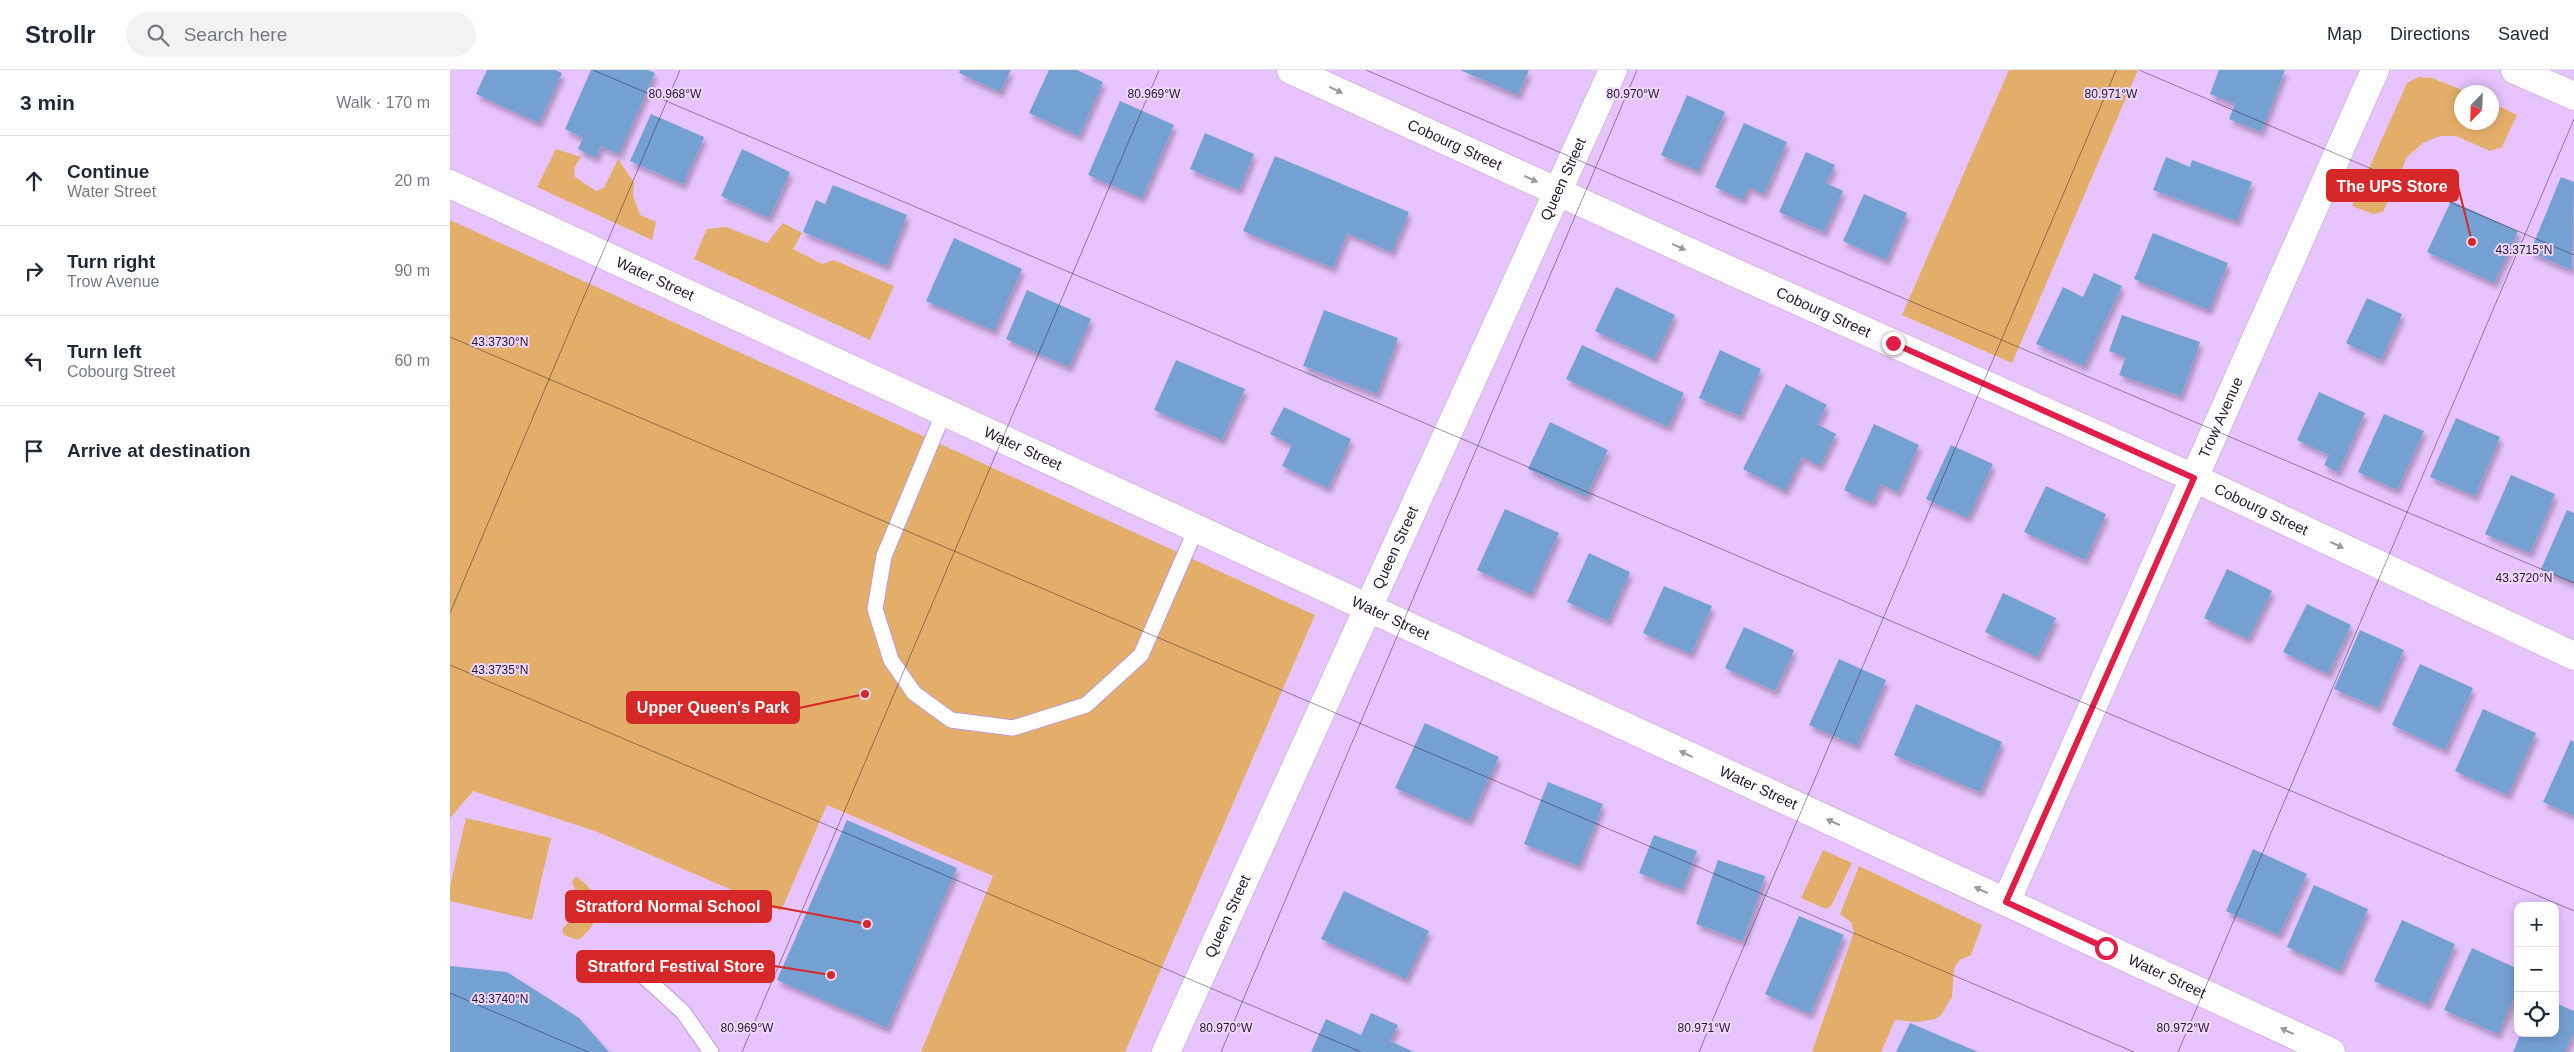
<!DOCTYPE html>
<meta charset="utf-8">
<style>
body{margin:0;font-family:Arial,sans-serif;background:#f2f2f3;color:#1f2937}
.controls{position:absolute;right:15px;bottom:15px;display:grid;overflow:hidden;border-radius:10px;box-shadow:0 2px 12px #0003}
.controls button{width:45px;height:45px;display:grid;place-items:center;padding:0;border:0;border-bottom:1px solid #e0e1e3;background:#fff;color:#1f2937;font:25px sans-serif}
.compass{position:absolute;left:2004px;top:15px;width:45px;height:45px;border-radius:50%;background:#fff;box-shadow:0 2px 12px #0003;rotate:203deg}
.stop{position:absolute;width:15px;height:15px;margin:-11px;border:4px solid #e11d48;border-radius:50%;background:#fff}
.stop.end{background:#e11d48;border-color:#fff;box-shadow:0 1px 5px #0008}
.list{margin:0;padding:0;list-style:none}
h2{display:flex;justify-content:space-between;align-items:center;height:65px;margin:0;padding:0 20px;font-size:21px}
h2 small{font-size:16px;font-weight:400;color:#747a83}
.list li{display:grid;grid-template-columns:32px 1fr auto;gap:15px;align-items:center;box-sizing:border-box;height:90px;padding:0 20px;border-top:1px solid #e0e1e3}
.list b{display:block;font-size:19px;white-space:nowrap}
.list p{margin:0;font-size:16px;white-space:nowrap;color:#747a83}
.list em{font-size:16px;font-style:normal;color:#747a83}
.icon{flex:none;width:28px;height:28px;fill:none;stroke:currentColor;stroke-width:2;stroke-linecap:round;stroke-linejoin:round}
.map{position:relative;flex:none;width:2124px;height:982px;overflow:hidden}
header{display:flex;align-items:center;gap:30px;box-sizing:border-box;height:70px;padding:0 25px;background:#fff;border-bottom:1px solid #e0e1e3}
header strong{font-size:24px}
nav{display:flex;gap:28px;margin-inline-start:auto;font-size:18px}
.search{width:350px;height:45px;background:#f2f2f3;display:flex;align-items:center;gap:12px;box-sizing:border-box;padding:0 18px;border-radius:28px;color:#747a83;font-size:19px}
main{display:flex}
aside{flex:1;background:#fff}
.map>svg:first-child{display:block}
.green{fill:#e3ae6a}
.building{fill:#75a0d2;filter:url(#shadow)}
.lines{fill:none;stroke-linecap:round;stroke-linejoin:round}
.service-casing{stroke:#be9bd3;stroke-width:17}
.minor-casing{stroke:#be9bd3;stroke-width:29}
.primary-casing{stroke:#be9bd3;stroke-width:29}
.service{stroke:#fff;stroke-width:15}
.minor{stroke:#fff;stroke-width:28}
.primary{stroke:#fff;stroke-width:28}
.oneway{fill:#9d97a0}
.route{stroke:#e11d48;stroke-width:6}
.ticks{fill:none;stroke:#26182d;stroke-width:1;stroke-opacity:0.45}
.labels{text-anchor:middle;stroke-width:4;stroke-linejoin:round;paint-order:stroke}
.street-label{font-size:15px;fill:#26182d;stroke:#edd8fb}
.ticks-label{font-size:12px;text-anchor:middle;fill:#26182d;stroke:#edd8fb;stroke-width:4;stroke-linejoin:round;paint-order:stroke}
.leader{fill:none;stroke:#d62828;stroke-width:2}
.callout-dot{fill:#d62828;stroke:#edd8fb;stroke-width:2}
.callout{fill:#d62828;stroke:#d62828;stroke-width:2}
.callout-label{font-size:16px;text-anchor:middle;font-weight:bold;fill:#fff}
</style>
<header>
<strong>Strollr</strong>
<div class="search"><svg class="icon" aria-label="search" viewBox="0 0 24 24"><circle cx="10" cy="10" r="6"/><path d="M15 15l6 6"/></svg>Search here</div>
<nav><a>Map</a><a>Directions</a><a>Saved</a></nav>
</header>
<main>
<aside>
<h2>3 min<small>Walk · 170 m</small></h2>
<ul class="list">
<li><svg class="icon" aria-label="ahead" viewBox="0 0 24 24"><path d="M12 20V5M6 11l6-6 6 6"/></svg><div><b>Continue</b><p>Water Street</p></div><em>20 m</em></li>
<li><svg class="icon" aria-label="right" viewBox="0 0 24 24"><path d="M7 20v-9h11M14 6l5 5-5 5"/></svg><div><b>Turn right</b><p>Trow Avenue</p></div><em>90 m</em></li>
<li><svg class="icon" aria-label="left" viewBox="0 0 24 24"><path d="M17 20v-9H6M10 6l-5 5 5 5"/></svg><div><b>Turn left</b><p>Cobourg Street</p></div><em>60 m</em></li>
<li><svg class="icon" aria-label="arrive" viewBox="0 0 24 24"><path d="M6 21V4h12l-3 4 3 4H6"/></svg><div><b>Arrive at destination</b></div></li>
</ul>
</aside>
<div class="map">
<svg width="2124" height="982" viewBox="0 0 2124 982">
<defs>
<filter id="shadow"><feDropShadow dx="3" dy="5.5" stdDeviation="2.5" flood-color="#0004"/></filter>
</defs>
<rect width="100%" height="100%" fill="#e8c4fe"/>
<!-- green -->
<path class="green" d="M1559,0H1688L1562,293L1452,245Z
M1969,7L1982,8L2017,22H2011V52H2041L2042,33L2067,45L2052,77L2040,81L2006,66H1990L1973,73L1957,87L1933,142L1923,144L1902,136L1957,13Z
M106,79L131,87L124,98L125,107L146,121L154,118L168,89L184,113L183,126L190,145L206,152L202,170L87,117Z
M0,150L865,545L675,982H471L543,806L377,735L331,841L145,761L23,721L0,748Z
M333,153L352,163L343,179L372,194L384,190L444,216L420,270L244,189L257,159L276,157L317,173Z
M16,748L101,768L82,850L0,831V816Z
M1373,780L1402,793L1381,836L1376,839L1351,828Z
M1409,796L1532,855L1521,885L1510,890L1504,898L1502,927L1491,945L1485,949L1468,952L1445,950L1431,982H1362L1404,862L1401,852L1390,844Z
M126,806C154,826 156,849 128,870L114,865L112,859L127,843L129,832L122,812Z"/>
<!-- building -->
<path class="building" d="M37,0H105L112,3L89,53L26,24Z
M141,0H198L205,3L169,84L151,76L146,88L128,79L133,68L115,59Z
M510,0H561L550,22L509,3Z
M599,0H627L653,12L629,66L579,43Z
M1010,0H1079L1068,25Z
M1769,0H1835L1811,62L1779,49L1785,34L1760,24Z
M1237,25L1275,42L1248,101L1211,85Z
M670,31L724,55L692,128L638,105Z
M201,44L254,67L233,114L180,91Z
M1294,53L1337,72L1314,124L1299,117L1293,130L1265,117Z
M755,63L804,84L789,120L740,99Z
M292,79L340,102L319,148L271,126Z
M1356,82L1385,95L1376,113L1393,121L1374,162L1329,142Z
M825,86L959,142L942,182L897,163L883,198L793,161Z
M1716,87L1740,97L1742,90L1802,112L1787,151L1703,120Z
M2111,107L2124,112L2122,200L2080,182Z
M383,115L457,145L437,196L353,162L366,130L375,134Z
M1414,124L1457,143L1436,190L1393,171Z
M2001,131L2068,161L2044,213L1977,182Z
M1703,163L1778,193L1759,240L1684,209Z
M504,168L572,199L544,261L476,231Z
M1644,203L1672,216L1634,296L1586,274L1613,217L1633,227Z
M1166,217L1225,245L1204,289L1145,261Z
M577,220L641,249L619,297L556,269Z
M1917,228L1952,244L1931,290L1896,273Z
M874,240L948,268L927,324L853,296Z
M1672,245L1750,272L1731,326L1669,305L1676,287L1659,281Z
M1132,275L1234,323L1218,357L1116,309Z
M1270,280L1311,299L1290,346L1249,328Z
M726,290L795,319L772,370L704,340Z
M1336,314L1377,335L1367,354L1386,364L1370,396L1352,387L1335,421L1293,399Z
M1869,322L1915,343L1888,402L1874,395L1879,385L1847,370Z
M834,337L901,369L878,418L832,396L842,375L820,364Z
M1934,344L1974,361L1947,420L1908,402Z
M2006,348L2050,367L2025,426L1980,407Z
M1100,352L1158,380L1136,427L1078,399Z
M1424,354L1469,375L1448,422L1431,414L1422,433L1394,420Z
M1501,375L1543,394L1518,448L1476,429Z
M2061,405L2105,424L2080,483L2035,464Z
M1596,416L1656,444L1635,490L1574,462Z
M1055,439L1109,463L1081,524L1027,500Z
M2117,440L2124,443V513L2091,499Z
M1139,483L1180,502L1158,551L1117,532Z
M1777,499L1822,521L1798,569L1754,548Z
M1214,516L1262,536L1241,584L1193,563Z
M1553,523L1606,548L1587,587L1535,562Z
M1857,534L1901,555L1878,604L1833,582Z
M1294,557L1344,580L1325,621L1275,598Z
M1910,560L1954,580L1928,638L1884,619Z
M1389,589L1436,610L1407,676L1359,655Z
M1970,594L2023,618L1995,680L1942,655Z
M1466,634L1552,672L1530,722L1444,685Z
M2033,639L2086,663L2058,725L2005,701Z
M975,653L1049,687L1019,751L945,718Z
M2121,670L2124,672V746L2093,732Z
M1098,712L1153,734L1129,796L1074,774Z
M397,750L507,798L437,958L327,910Z
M1204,765L1247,781L1232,820L1189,803Z
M1803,779L1857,804L1829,865L1776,841Z
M1268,790L1315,806L1293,871L1246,854Z
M1864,815L1918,839L1890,901L1837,877Z
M894,821L979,861L956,909L871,869Z
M1349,846L1394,865L1360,944L1315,924Z
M1952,850L2005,874L1978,935L1924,911Z
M2022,878L2068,899V919L2048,964L1994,940Z
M0,896L57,902L129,948L159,982H0Z
M2105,933L2124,941V962L2115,982H2063L2071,963H2105Z
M921,943L948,955L940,971L964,982H861L876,949L911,965Z
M1460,953L1528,982H1446Z"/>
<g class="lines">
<!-- service casing -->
<g class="service-casing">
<path id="service" d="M494,342L434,486L425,539L441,590L464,623L501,650L563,658L636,635L691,585L746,459
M176,890L233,942L261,982"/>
</g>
<!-- minor casing -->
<g class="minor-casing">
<g id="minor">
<path id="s1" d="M841,0L1279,200L1744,408L2124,586"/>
<path id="s2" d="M0,114L1881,982"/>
<path id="s3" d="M1556,832L1925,0"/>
<path id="s4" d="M716,982L1163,0"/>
</g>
</g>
<!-- primary casing -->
<g class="primary-casing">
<path id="primary" d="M2065,0L2124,26"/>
</g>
<!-- service -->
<use href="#service" class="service"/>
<!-- minor -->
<use href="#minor" class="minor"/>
<!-- primary -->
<use href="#primary" class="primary"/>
</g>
<!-- one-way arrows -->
<defs><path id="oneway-solid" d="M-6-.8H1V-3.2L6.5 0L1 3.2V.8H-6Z" transform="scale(1.25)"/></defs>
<g class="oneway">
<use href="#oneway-solid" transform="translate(886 20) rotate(25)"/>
<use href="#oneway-solid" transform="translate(1081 109) rotate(25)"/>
<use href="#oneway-solid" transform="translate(1229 177) rotate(25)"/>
<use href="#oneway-solid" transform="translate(1887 475) rotate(25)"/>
<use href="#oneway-solid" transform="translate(1236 684) rotate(-155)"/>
<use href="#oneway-solid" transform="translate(1383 752) rotate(-156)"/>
<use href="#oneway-solid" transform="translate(1531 820) rotate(-155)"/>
<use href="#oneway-solid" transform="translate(1837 961) rotate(-155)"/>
</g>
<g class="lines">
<!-- route -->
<path class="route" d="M1443,273L1744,408L1556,832L1656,878"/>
</g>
<!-- ticks -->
<path class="ticks" d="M143,0L2124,841M916,0L2124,513M1689,0L2124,185M0,267L1684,982M0,543L230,0M0,595L911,982M0,923L138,982M292,982L709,0M771,982L1187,0M1249,982L1666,0M1728,982L2124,49"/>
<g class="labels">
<!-- street labels -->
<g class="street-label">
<text dy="5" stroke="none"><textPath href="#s1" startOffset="180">Cobourg Street</textPath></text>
<text dy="5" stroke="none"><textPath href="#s4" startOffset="959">Queen Street</textPath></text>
<text dy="5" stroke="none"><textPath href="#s2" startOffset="226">Water Street</textPath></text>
<text dy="5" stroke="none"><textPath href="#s1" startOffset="585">Cobourg Street</textPath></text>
<text dy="5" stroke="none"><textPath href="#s3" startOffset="530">Trow Avenue</textPath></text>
<text dy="5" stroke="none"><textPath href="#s2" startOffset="631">Water Street</textPath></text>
<text dy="5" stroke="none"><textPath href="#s1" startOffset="1065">Cobourg Street</textPath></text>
<text dy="5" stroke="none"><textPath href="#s4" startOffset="554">Queen Street</textPath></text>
<text dy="5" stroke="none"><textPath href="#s2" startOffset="1036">Water Street</textPath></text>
<text dy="5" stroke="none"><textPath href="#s2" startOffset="1441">Water Street</textPath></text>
<text dy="5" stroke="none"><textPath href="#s4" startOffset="149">Queen Street</textPath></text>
<text dy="5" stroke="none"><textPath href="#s2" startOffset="1891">Water Street</textPath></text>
</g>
</g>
<g class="ticks-label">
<text x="225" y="28">80.968°W</text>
<text x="704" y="28">80.969°W</text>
<text x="1183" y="28">80.970°W</text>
<text x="1661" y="28">80.971°W</text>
<text x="2074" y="184">43.3715°N</text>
<text x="50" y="276">43.3730°N</text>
<text x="2074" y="512">43.3720°N</text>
<text x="50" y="604">43.3735°N</text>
<text x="50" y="933">43.3740°N</text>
<text x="297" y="962">80.969°W</text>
<text x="776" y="962">80.970°W</text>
<text x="1254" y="962">80.971°W</text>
<text x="1733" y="962">80.972°W</text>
</g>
<!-- callouts -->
<path class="leader" d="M2022 172L2008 116M415 624L349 638M417 854L321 836M381 905L324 896"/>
<g class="callout-dot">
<circle cx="2022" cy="172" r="5"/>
<circle cx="415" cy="624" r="5"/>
<circle cx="417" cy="854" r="5"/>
<circle cx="381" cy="905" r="5"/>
</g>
<g class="callout">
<rect x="1877" y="100" width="131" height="31" rx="5"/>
<rect x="177" y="622" width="172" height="31" rx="5"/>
<rect x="116" y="821" width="205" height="31" rx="5"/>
<rect x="127" y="881" width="197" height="31" rx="5"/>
</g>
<g class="callout-label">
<text x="1942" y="122">The UPS Store</text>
<text x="263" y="643">Upper Queen's Park</text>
<text x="218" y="842">Stratford Normal School</text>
<text x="226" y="902">Stratford Festival Store</text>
</g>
</svg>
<div class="controls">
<button>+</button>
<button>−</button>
<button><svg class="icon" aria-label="locate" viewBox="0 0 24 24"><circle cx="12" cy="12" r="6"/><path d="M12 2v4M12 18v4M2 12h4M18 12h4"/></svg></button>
</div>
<svg class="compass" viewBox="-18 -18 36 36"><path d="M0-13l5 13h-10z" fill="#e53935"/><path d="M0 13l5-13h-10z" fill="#747a83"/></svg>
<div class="stop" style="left:1656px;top:878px"></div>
<div class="stop end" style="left:1443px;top:273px"></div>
</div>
</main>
